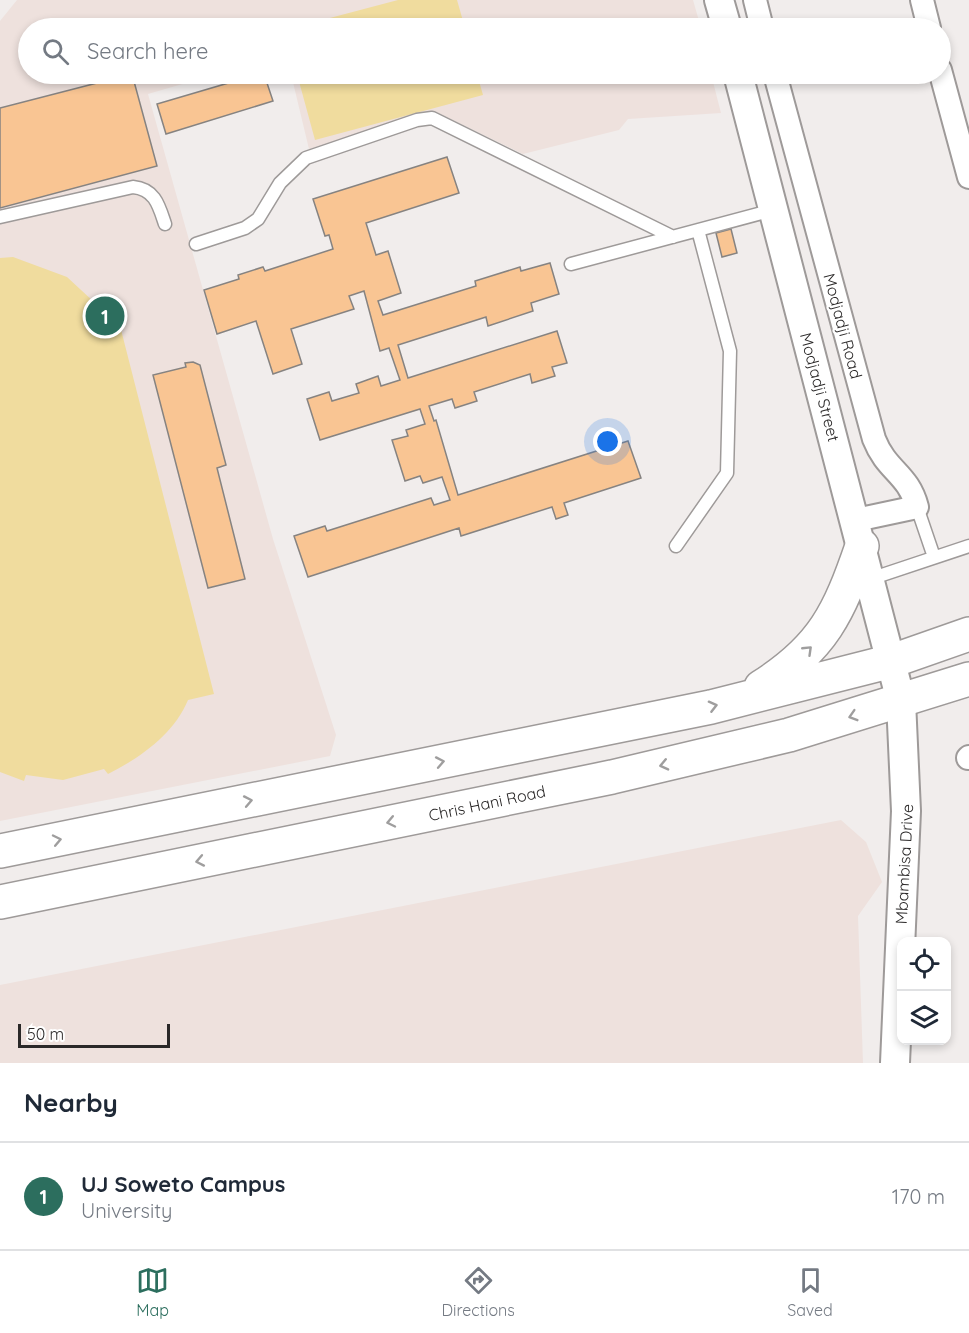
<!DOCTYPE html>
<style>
body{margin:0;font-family:Quicksand,sans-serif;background:#f6f6f7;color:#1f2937}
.controls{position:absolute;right:18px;bottom:18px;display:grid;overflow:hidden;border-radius:12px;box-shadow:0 3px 9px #0003}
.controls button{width:54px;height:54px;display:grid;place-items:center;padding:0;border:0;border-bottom:2px solid #e0e1e3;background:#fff;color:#1f2937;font:30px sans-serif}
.scale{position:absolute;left:18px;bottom:15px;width:152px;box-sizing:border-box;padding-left:6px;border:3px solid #2a2828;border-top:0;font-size:16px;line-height:21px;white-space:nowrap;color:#2a2828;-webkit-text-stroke:4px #fff;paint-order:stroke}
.you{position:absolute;left:608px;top:442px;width:21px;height:21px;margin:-15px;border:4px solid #fff;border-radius:50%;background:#1a73e8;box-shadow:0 0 0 9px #1a73e833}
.badge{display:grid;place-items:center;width:39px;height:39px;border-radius:50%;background:#2c6e5e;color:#fff;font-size:20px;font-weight:700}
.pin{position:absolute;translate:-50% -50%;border:3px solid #fff;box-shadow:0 2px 6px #0006}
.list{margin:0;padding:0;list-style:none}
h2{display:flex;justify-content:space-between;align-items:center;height:78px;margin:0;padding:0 24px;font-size:26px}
h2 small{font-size:20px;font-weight:400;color:#747a83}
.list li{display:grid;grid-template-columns:39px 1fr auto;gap:18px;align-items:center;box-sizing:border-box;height:108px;padding:0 24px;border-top:2px solid #e0e1e3}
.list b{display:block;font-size:22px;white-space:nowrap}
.list p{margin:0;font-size:20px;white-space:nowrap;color:#747a83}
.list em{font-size:20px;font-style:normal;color:#747a83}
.icon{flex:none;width:33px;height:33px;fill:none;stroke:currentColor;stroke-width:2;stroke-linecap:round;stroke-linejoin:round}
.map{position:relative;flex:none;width:969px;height:1063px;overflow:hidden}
.search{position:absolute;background:#fff;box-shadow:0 3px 9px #0003;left:18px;right:18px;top:18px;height:66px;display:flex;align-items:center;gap:15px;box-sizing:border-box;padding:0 21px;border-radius:33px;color:#747a83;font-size:22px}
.sheet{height:186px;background:#fff}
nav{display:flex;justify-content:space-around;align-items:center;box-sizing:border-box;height:84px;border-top:2px solid #e0e1e3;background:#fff;font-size:16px;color:#747a83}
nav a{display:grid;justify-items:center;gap:3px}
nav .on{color:#2c6e5e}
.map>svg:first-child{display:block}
.built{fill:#eee1dd}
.green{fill:#f0dc9e}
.building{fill:#f9c593;stroke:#868381;stroke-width:1.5}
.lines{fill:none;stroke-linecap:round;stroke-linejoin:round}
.service-casing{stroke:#9e9a99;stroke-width:15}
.minor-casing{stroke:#9e9a99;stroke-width:26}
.tertiary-casing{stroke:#9e9a99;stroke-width:32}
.secondary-casing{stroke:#9e9a99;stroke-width:36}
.service{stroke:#fff;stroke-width:12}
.minor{stroke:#fff;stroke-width:22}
.tertiary{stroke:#fff;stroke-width:28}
.secondary{stroke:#fff;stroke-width:33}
.oneway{stroke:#9f9e9e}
.labels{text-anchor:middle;stroke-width:4.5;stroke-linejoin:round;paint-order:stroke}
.street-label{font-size:16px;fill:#2a2828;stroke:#fff}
</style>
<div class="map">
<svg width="969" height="1063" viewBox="0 0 969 1063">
<rect width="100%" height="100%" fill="#f1edec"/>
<!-- built -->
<path class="built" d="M17,0H693L701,28H28V74H217L148,94L273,539L336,735L330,756L0,821V21Z
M291,74H711L721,113L628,119L619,130L523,154L436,112L309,149Z
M841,820L866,842L882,882L858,916L863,1063H0V985Z"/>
<!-- green -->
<path class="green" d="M398,0H457L465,28H292Z
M297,74H477L483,95L315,140Z
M13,257L67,277L108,315L117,314L214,694L188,700C174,734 140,758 108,774L104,769L63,780L26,775L24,781L0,772V258Z"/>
<!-- building -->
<path class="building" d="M132,74L157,166L0,208V108Z
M259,74H264L273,101L166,134L157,104Z
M447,157L459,193L366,223L376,255L388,251L401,293L378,301L383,315L476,286L475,281L520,267L521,271L550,263L559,294L531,303L533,311L488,326L486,317L398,345L408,378L557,331L567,363L552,367L555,376L532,383L530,374L474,392L477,401L455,408L452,399L429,406L434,421L436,420L458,495L628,441L641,478L564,503L568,515L556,519L552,507L461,536L459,528L308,577L294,536L325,526L327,531L431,498L434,505L450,500L442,477L423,483L420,476L405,481L392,440L408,436L406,430L425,424L420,409L320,440L307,399L329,392L332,401L359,393L356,384L378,376L381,386L400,380L389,348L380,351L364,291L349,296L354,309L291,329L302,364L273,374L256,321L217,334L204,290L239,279L238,275L263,267L265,271L333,249L329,235L325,236L313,199Z
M731,229L737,253L722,257L716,233Z
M193,362L200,365L226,465L217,468L245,579L208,588L153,375L186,367L185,363Z"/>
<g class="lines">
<!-- service casing -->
<g class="service-casing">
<path id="service" d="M0,217L133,187C155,189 159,206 165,224
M196,244L245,228L258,219L280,183L306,158L417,120L432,118L673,237
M571,264L773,210
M917,507L934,557
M676,546L727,473L730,351L698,230
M870,579L969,546"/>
</g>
<!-- minor casing -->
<g class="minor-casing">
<path id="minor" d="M755,0L762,28
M922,0L929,28
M940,70L969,177
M775,74L874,439C887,472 908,473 917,507L856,520
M968,758L969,757"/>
</g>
<!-- tertiary casing -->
<g class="tertiary-casing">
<path id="tertiary" d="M719,0L727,28
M738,74L901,701L906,811L895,1063"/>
</g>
<!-- secondary casing -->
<g class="secondary-casing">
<path id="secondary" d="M761,687C823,648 839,613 862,546
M0,851L711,707L892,661L969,634
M0,902L612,777L789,735L969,679"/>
</g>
<!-- service -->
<use href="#service" class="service"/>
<!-- minor -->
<use href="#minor" class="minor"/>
<!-- tertiary -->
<use href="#tertiary" class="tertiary"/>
<!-- secondary -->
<use href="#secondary" class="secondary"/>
</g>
<!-- one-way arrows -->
<defs><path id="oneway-chevron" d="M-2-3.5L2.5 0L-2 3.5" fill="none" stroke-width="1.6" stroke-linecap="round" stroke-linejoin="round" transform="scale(1.5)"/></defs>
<g class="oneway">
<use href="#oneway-chevron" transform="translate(808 650) rotate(-44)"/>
<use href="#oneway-chevron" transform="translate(713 706) rotate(-14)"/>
<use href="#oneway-chevron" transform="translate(853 716) rotate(163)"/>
<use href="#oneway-chevron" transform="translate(440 762) rotate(-11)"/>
<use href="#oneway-chevron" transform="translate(664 765) rotate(167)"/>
<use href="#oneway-chevron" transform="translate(248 801) rotate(-11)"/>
<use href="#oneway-chevron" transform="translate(391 822) rotate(168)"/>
<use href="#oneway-chevron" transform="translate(57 840) rotate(-12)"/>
<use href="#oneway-chevron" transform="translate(200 861) rotate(169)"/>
</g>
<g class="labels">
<!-- street labels -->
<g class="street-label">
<text transform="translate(843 326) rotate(75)" y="6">Modjadji Road</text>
<text transform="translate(820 387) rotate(75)" y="6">Modjadji Street</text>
<text transform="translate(487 803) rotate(-12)" y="6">Chris Hani Road</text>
<text transform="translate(904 864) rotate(-87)" y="6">Mbambisa Drive</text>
</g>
</g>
</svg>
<div class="controls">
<button><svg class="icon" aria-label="locate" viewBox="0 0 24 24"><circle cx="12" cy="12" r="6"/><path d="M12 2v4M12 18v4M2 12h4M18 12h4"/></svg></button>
<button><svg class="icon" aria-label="layers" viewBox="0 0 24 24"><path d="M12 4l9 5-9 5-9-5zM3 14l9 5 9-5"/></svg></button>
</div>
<div class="scale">50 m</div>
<div class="you"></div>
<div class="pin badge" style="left:105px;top:316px">1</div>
<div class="search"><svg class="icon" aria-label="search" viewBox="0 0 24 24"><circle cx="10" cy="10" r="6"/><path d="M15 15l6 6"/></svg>Search here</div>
</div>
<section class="sheet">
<h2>Nearby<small></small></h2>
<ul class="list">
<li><span class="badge">1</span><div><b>UJ Soweto Campus</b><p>University</p></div><em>170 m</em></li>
</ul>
</section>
<nav>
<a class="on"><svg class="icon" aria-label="map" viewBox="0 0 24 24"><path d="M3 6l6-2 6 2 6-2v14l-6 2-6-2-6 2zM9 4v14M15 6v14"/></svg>Map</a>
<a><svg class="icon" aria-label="directions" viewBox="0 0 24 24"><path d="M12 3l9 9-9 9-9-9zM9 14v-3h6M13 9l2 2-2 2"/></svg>Directions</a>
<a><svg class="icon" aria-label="saved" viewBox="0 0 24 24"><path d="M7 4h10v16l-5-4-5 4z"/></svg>Saved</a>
</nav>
